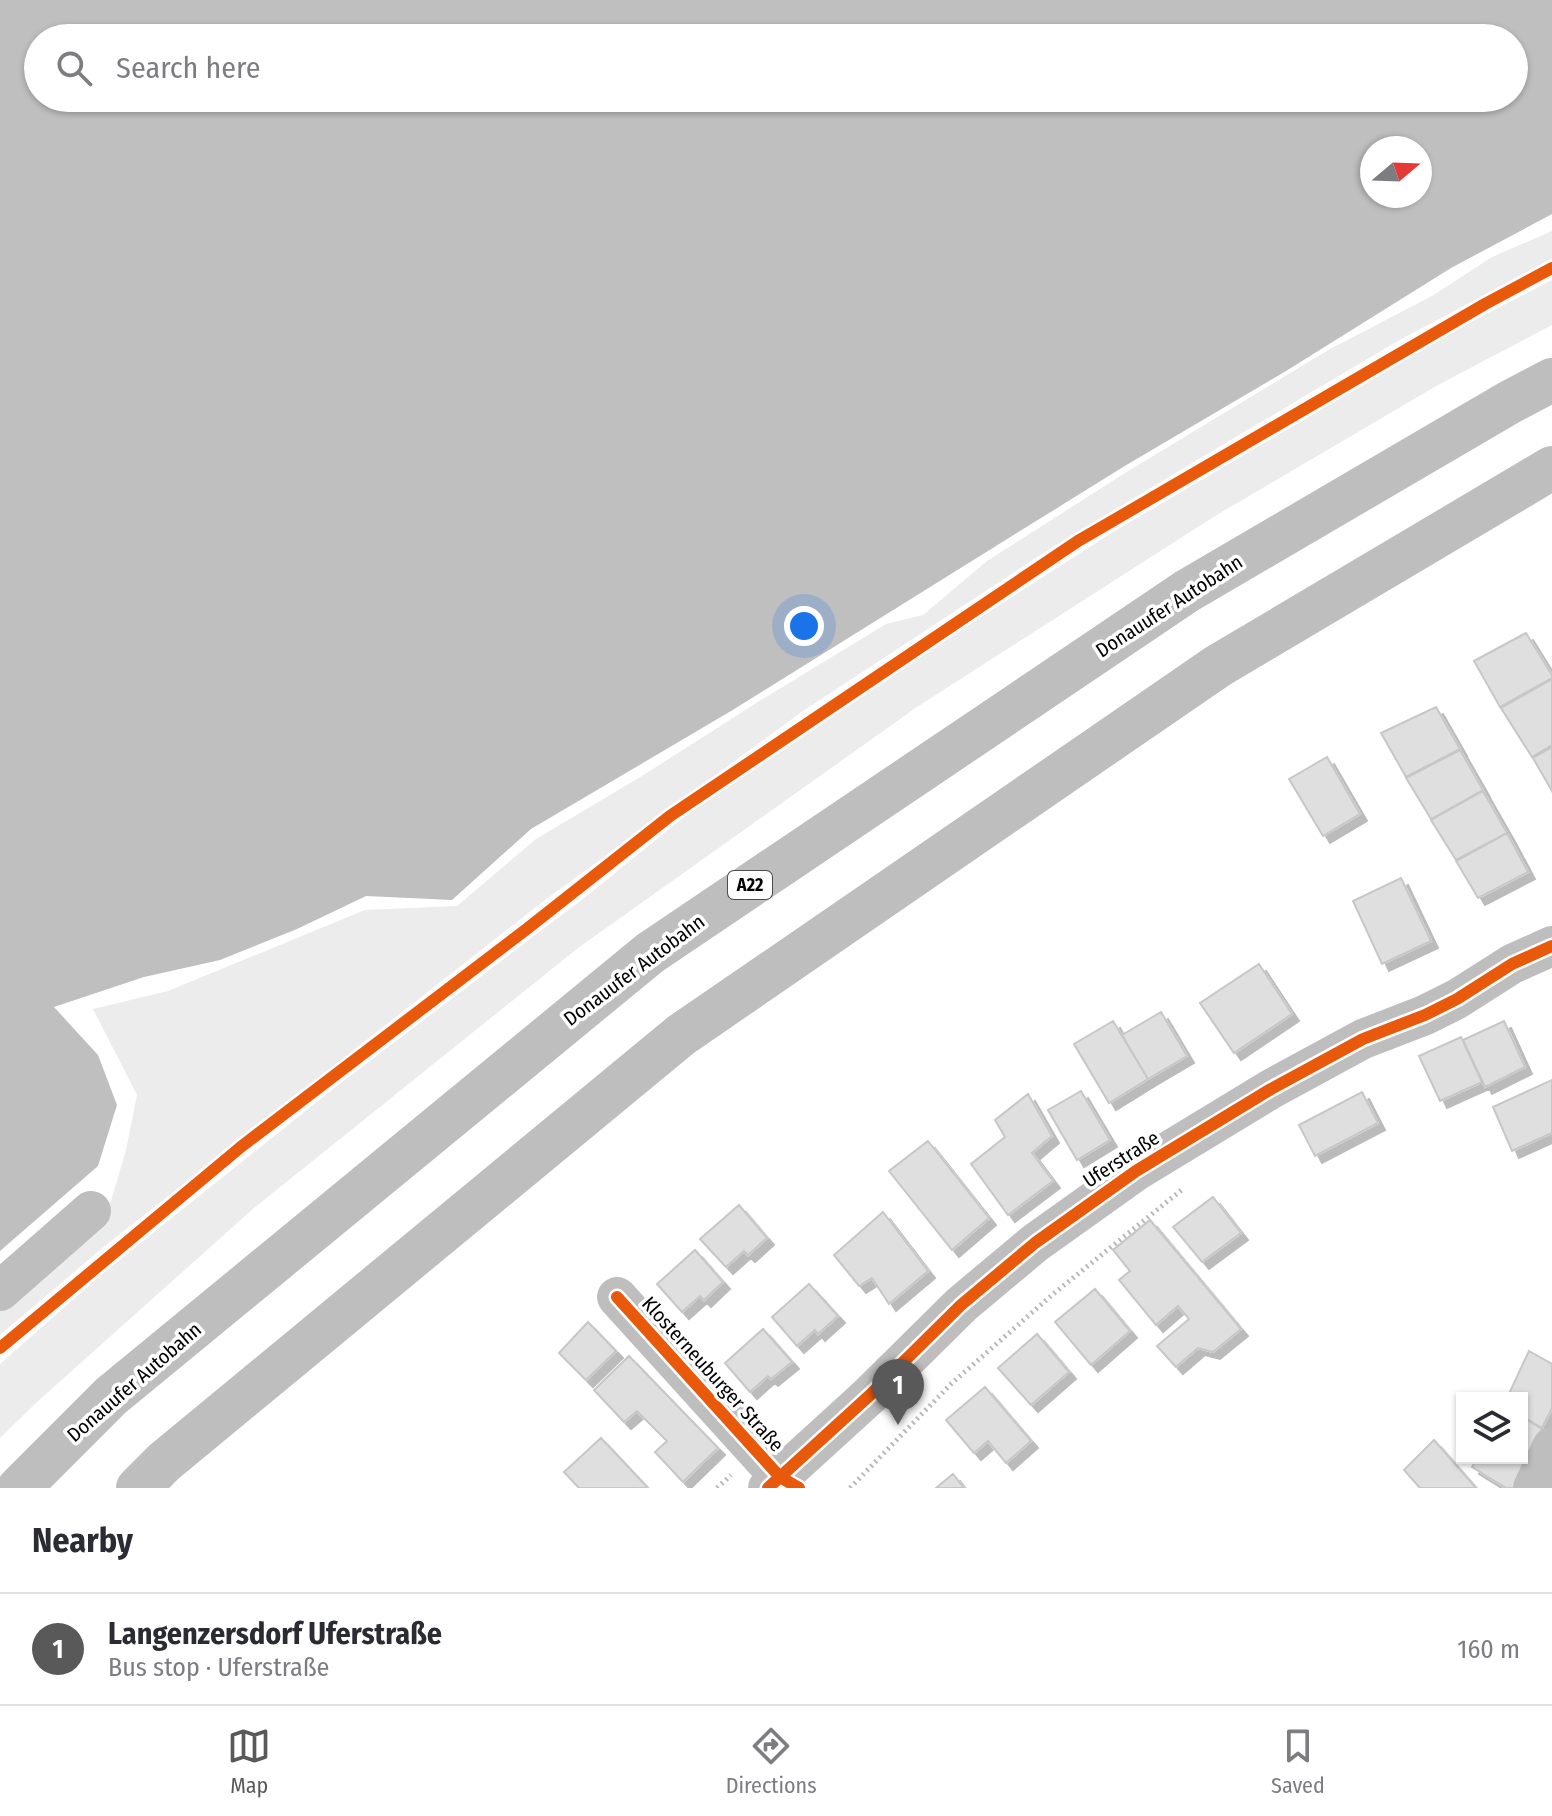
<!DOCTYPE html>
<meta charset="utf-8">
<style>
body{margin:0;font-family:"Fira Sans Condensed",sans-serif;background:#f7f7f7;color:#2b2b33}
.controls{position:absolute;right:24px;bottom:24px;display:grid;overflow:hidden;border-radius:0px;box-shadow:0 2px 6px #0004}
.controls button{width:72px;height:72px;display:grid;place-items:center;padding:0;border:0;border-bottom:2px solid #e1e1e2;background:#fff;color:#2b2b33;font:40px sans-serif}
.compass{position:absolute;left:1360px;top:136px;width:72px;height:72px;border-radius:50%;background:#fff;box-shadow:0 2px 6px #0004;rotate:71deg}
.you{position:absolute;left:804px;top:626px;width:28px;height:28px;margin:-20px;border:6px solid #fff;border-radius:50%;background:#1a73e8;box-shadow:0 0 0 12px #1a73e833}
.badge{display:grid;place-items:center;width:52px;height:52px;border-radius:50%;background:#595959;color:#fff;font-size:26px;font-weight:700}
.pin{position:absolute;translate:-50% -66px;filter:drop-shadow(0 2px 4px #0008)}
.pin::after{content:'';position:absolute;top:42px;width:28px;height:24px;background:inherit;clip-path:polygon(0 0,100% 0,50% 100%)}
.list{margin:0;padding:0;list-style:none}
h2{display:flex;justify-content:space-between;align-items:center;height:104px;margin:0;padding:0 32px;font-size:34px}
h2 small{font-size:26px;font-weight:400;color:#7c7c81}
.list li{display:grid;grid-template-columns:52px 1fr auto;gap:24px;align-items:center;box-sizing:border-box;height:112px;padding:0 32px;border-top:2px solid #e1e1e2}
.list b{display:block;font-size:30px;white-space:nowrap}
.list p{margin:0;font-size:26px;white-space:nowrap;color:#7c7c81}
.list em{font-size:26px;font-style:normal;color:#7c7c81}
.icon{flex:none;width:44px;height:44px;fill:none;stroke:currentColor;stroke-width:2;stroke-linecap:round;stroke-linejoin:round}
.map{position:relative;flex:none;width:1552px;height:1488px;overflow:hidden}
.search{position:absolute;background:#fff;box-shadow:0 2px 6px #0004;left:24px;right:24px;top:24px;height:88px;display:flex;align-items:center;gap:20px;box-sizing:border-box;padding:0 28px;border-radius:44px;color:#7c7c81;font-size:30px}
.sheet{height:216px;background:#fff}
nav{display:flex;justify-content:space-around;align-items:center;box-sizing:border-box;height:112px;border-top:2px solid #e1e1e2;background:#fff;font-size:22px;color:#7c7c81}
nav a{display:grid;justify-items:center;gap:4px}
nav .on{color:#595959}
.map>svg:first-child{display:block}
.green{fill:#ececec}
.water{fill:#bfbfbf;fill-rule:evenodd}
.building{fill:#dfdfdf;stroke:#c7c7c7;stroke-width:2;filter:url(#shadow)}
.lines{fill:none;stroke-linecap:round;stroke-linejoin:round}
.path{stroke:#b9b9b9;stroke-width:5;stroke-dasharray:2 4;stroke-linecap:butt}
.minor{stroke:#bebebe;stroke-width:40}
.highway{stroke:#bebebe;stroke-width:44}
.cycleway-casing{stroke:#fff;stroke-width:17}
.cycleway{stroke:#e8590c;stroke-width:12}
.labels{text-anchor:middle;stroke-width:7;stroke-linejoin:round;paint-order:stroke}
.shield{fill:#fff;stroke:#4c4c4c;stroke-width:2}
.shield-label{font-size:18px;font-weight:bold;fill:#000}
.street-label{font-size:20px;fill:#000;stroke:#fff}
</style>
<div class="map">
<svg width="1552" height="1488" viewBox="0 0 1552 1488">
<defs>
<filter id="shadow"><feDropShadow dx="7" dy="7" stdDeviation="0" flood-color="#0004"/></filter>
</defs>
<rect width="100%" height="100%" fill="#fff"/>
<!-- green -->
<path class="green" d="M1552,231V259L1396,342L1212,451L1048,550L803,711L541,903L106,1245L0,1335V1304L59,1254L111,1201L126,1150L137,1095L93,1009L168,991L365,910L457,906L536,839L642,776L761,700L886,624L923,615L987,561L1125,473L1330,349L1432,296L1492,257Z
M1552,280V325L1438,385L1215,516L917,707L578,948L254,1208L37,1402L0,1438V1364L103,1273L333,1089L588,895L690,812L895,672L1113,532L1461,327Z"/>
<!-- water -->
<path class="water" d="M0,0H1552V214L1451,268L1286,371L1123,467L731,711L531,829L452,900L366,896L297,929L220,960L144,977L54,1007L98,1055L117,1105L98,1166L0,1251ZM38,38H1514V98H38ZM1372,148H1420V196H1372Z"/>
<!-- building -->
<path class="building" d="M1526,633L1552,675V678L1500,707L1474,661Z
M1552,679V745L1532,757L1501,708Z
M1436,707L1460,749L1406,777L1381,733Z
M1552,747V791L1533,758Z
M1460,750L1483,790L1431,819L1406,778Z
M1327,757L1360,814L1323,836L1289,779Z
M1483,791L1507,833L1456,860L1431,820Z
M1507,833L1528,872L1478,898L1456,861Z
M1401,878L1431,941L1382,964L1353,901Z
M1259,964L1292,1014L1234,1053L1200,1003Z
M1161,1012L1187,1056L1148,1079L1122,1035Z
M1113,1021L1148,1079L1109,1103L1074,1044Z
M1504,1021L1525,1067L1485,1087L1463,1040Z
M1461,1037L1482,1082L1440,1101L1419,1056Z
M1552,1080V1133L1512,1151L1493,1107Z
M1081,1091L1110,1140L1077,1160L1048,1110Z
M1362,1092L1378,1123L1315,1156L1299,1125Z
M1028,1094L1052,1136L1032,1153L1053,1181L1008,1215L971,1164L1005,1137L995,1120Z
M928,1141L989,1218L952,1250L889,1171Z
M1213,1197L1241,1233L1202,1262L1173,1227Z
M739,1205L767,1238L748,1255L744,1251L726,1267L700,1239Z
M883,1212L928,1271L889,1304L872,1278L859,1286L834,1255Z
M1150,1220L1241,1329L1213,1352L1198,1348L1176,1367L1157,1346L1189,1319L1178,1306L1156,1325L1119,1280L1130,1271L1113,1250Z
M695,1250L723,1282L704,1300L700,1296L682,1312L657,1284Z
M809,1284L838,1316L818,1334L815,1330L797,1346L772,1317Z
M1095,1289L1130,1331L1091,1365L1055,1322Z
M588,1322L616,1351L586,1380L559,1353Z
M763,1329L792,1362L771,1379L768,1376L750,1392L725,1363Z
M1037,1334L1069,1372L1031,1405L998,1368Z
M1529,1351L1552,1364V1408L1542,1428L1522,1416V1398H1507Z
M629,1356L718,1448L683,1482L655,1452L667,1441L637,1411L624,1422L594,1390Z
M985,1387L1031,1441L1006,1463L988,1441L974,1453L946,1420Z
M1522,1417L1542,1429L1514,1488H1506L1472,1467L1477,1458H1522Z
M601,1438L648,1488H579L564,1472Z
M1434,1440L1476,1488H1420L1404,1470Z
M953,1474L964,1488H936Z"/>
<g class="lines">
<!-- path -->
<path class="path" d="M717,1488L731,1475
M850,1488L951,1384L1052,1295L1184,1188"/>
<!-- minor -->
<path class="minor" d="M0,1291L91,1211
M617,1297L780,1477
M768,1488L870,1395L961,1305L1035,1243L1136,1171L1271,1089L1363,1039L1425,1015L1457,999L1512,964L1552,946
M1533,1488L1552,1447"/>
<!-- highway -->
<path class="highway" d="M19,1488L111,1396L650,953L1187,591L1510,402L1552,380
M138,1488L164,1462L681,1035L1218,666L1552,468"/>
<!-- cycleway casing -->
<g class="cycleway-casing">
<path id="cycleway" d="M617,1297L780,1477L799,1488
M0,1348L242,1146L528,928L670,816L1078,541L1485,304L1552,268
M768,1488L870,1395L961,1305L1035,1243L1136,1171L1271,1089L1363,1039L1425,1015L1457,999L1512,964L1552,946"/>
</g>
<!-- cycleway -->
<use href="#cycleway" class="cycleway"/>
</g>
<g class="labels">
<!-- shield labels -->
<rect class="shield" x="728" y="871" width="44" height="28" rx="6"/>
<g class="shield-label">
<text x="750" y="891">A22</text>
</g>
<!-- street labels -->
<g class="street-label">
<text transform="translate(1169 606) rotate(-33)" y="7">Donauufer Autobahn</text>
<text transform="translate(634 970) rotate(-37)" y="7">Donauufer Autobahn</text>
<text transform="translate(1121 1159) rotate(-33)" y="7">Uferstraße</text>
<text transform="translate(713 1374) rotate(48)" y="7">Klosterneuburger Straße</text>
<text transform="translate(134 1382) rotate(-41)" y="7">Donauufer Autobahn</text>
</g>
</g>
</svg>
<div class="controls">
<button><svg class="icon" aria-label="layers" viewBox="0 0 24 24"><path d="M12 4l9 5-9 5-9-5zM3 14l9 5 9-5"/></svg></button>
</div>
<svg class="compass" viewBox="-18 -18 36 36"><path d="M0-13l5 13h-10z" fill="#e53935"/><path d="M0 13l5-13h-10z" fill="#7c7c81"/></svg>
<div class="you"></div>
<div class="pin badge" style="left:898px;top:1425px">1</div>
<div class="search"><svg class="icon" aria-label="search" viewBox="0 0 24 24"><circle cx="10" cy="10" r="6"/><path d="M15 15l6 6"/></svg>Search here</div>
</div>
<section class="sheet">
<h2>Nearby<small></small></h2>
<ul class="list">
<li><span class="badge">1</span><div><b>Langenzersdorf Uferstraße</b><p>Bus stop · Uferstraße</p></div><em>160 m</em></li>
</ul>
</section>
<nav>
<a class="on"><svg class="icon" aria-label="map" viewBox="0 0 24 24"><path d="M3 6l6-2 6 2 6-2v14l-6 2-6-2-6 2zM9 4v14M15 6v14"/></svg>Map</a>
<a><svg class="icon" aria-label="directions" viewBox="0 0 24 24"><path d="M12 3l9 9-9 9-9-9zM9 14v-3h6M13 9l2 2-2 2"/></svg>Directions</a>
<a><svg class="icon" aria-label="saved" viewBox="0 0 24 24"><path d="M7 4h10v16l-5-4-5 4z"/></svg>Saved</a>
</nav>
